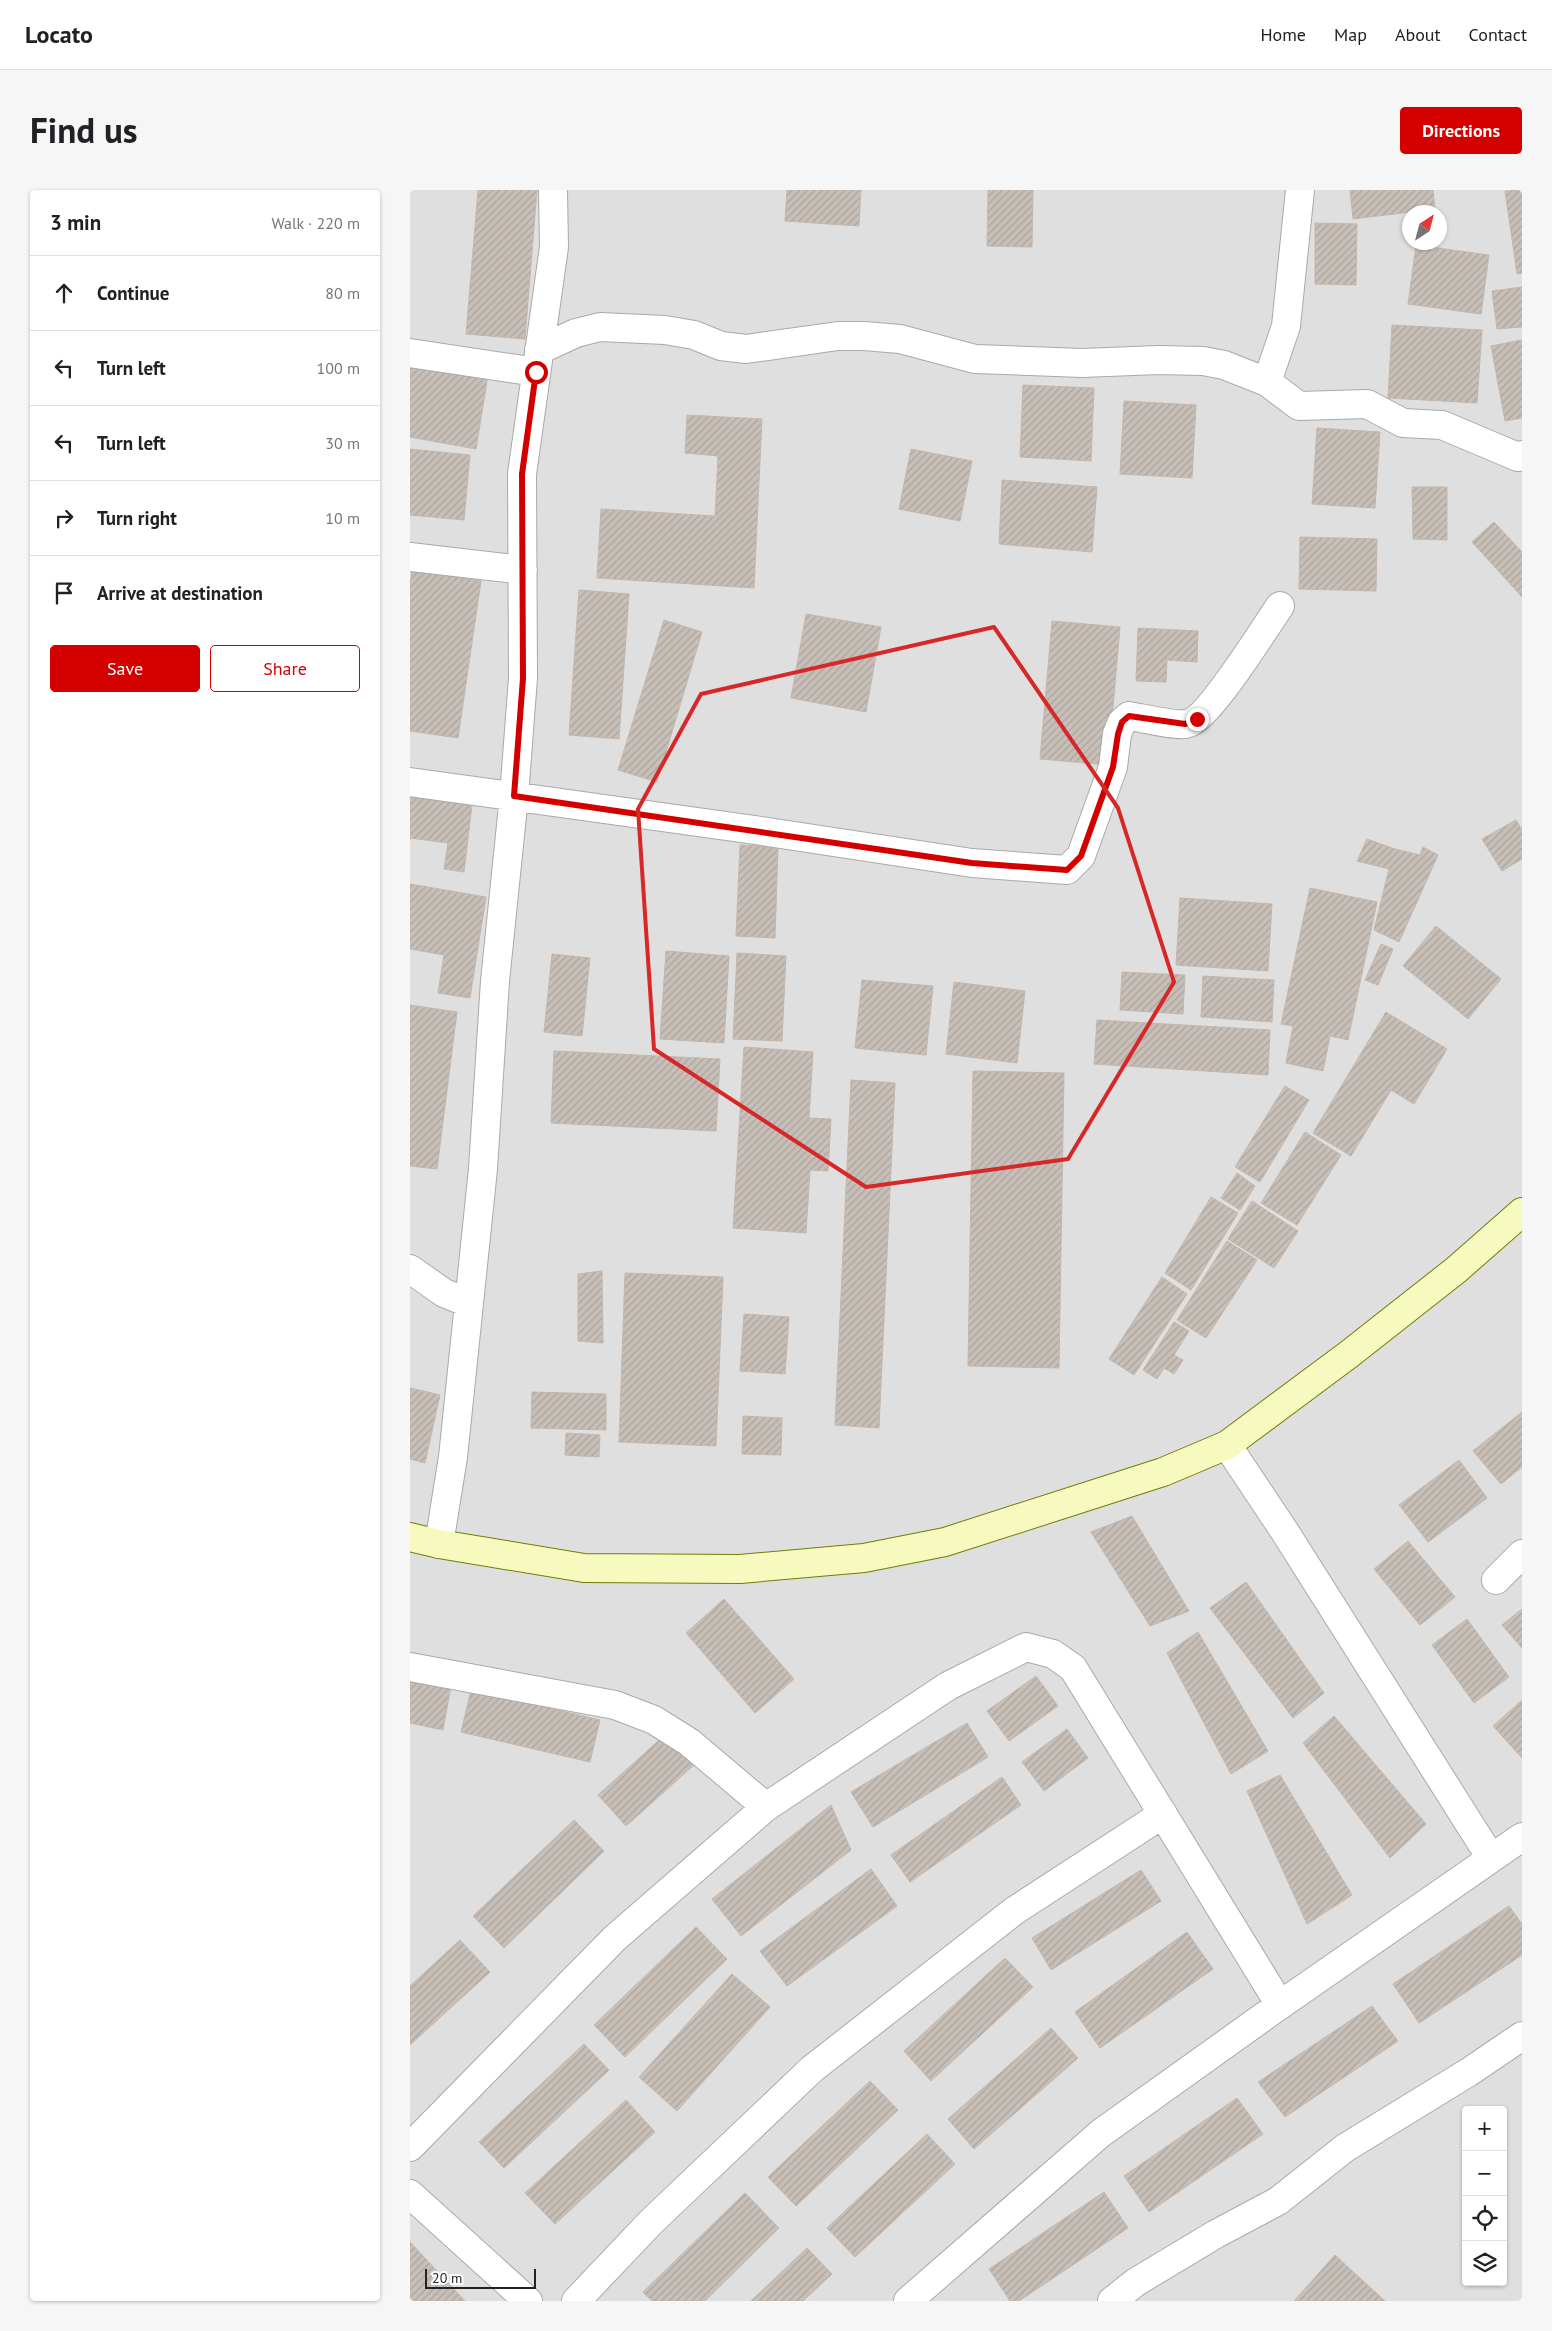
<!DOCTYPE html>
<meta charset="utf-8">
<style>
body{margin:0;font-family:"PT Sans",sans-serif;background:#f6f6f6;color:#202124}
.controls{position:absolute;right:15px;bottom:15px;display:grid;overflow:hidden;border-radius:5px;box-shadow:0 1px 4px #0004}
.controls button{width:45px;height:45px;display:grid;place-items:center;padding:0;border:0;border-bottom:1px solid #e0e0e0;background:#fff;color:#202124;font:25px sans-serif}
.compass{position:absolute;left:992px;top:15px;width:45px;height:45px;border-radius:50%;background:#fff;box-shadow:0 1px 4px #0004;rotate:36deg}
.scale{position:absolute;left:15px;bottom:12px;width:111px;box-sizing:border-box;padding-left:5px;border:2px solid #222;border-top:0;font-size:14px;line-height:18px;white-space:nowrap;color:#222;-webkit-text-stroke:4px #fff;paint-order:stroke}
.stop{position:absolute;width:15px;height:15px;margin:-11px;border:4px solid #d40000;border-radius:50%;background:#fff}
.stop.end{background:#d40000;border-color:#fff;box-shadow:0 1px 5px #0008}
.list{margin:0;padding:0;list-style:none}
h2{display:flex;justify-content:space-between;align-items:center;height:65px;margin:0;padding:0 20px;font-size:21px}
h2 small{font-size:16px;font-weight:400;color:#757577}
.list li{display:grid;grid-template-columns:32px 1fr auto;gap:15px;align-items:center;box-sizing:border-box;height:75px;padding:0 20px;border-top:1px solid #e0e0e0}
.list b{display:block;font-size:19px;white-space:nowrap}
.list em{font-size:16px;font-style:normal;color:#757577}
.actions{display:flex;gap:10px;padding:15px 20px}
.actions a{flex:1;padding:11px 0;border:1px solid #d40000;border-radius:5px;text-align:center;font-size:18px;color:#d40000}
.actions .main{background:#d40000;color:#fff}
.icon{flex:none;width:28px;height:28px;fill:none;stroke:currentColor;stroke-width:2;stroke-linecap:round;stroke-linejoin:round}
.map{position:relative;flex:none;width:1112px;height:2111px;overflow:hidden;border-radius:5px}
header{display:flex;align-items:center;gap:30px;box-sizing:border-box;height:70px;padding:0 25px;background:#fff;border-bottom:1px solid #e0e0e0}
header strong{font-size:24px}
nav{display:flex;gap:28px;margin-inline-start:auto;font-size:18px}
.intro{display:flex;align-items:center;justify-content:space-between;box-sizing:border-box;height:120px;padding:0 30px}
h1{margin:0;font-size:35px}
.button{padding:12px 22px;border-radius:5px;background:#d40000;color:#fff;font-size:18px;font-weight:700}
main{display:flex;gap:30px;padding:0 30px}
aside{flex:1;background:#fff;border-radius:5px;box-shadow:0 1px 4px #0004}
.map>svg:first-child{display:block}
.residential{fill:#e0dfdf;fill-rule:evenodd}
.building{fill:url(#building-hatch);stroke:#c4b6ab}
.lines{fill:none;stroke-linecap:round;stroke-linejoin:round}
.minor-casing{stroke:#a9a9a9;stroke-width:30}
.secondary-casing{stroke:#707d05;stroke-width:30}
.minor{stroke:#fff;stroke-width:28}
.secondary{stroke:#f7fabf;stroke-width:28}
.route{stroke:#d40000;stroke-width:6}
.marked{fill:none;stroke:#d62828;stroke-width:4;stroke-linejoin:round}
</style>
<header>
<strong>Locato</strong>
<nav><a>Home</a><a>Map</a><a>About</a><a>Contact</a></nav>
</header>
<div class="intro"><h1>Find us</h1><a class="button">Directions</a></div>
<main>
<aside>
<h2>3 min<small>Walk · 220 m</small></h2>
<ul class="list">
<li><svg class="icon" aria-label="ahead" viewBox="0 0 24 24"><path d="M12 20V5M6 11l6-6 6 6"/></svg><div><b>Continue</b></div><em>80 m</em></li>
<li><svg class="icon" aria-label="left" viewBox="0 0 24 24"><path d="M17 20v-9H6M10 6l-5 5 5 5"/></svg><div><b>Turn left</b></div><em>100 m</em></li>
<li><svg class="icon" aria-label="left" viewBox="0 0 24 24"><path d="M17 20v-9H6M10 6l-5 5 5 5"/></svg><div><b>Turn left</b></div><em>30 m</em></li>
<li><svg class="icon" aria-label="right" viewBox="0 0 24 24"><path d="M7 20v-9h11M14 6l5 5-5 5"/></svg><div><b>Turn right</b></div><em>10 m</em></li>
<li><svg class="icon" aria-label="arrive" viewBox="0 0 24 24"><path d="M6 21V4h12l-3 4 3 4H6"/></svg><div><b>Arrive at destination</b></div></li>
</ul>
<div class="actions"><a class="main">Save</a><a>Share</a></div>
</aside>
<div class="map">
<svg width="1112" height="2111" viewBox="0 0 1112 2111">
<defs>
<pattern id="building-hatch" width="6" height="6" patternUnits="userSpaceOnUse" patternTransform="scale(1.25)"><rect width="6" height="6" fill="#c7bfb8"/><path d="M-1 1l2-2M0 6l6-6M5 7l2-2" fill="none" stroke="#aba49e"/></pattern>
</defs>
<rect width="100%" height="100%" fill="#f2efe9"/>
<!-- residential -->
<path class="residential" d="M0,0H1112V2111H0ZM999,22H1030V52H999ZM1056,1920H1093V2092H1056Z"/>
<!-- building -->
<path class="building" d="M68,0H127L115,149L56,144Z
M377,0H451L449,36L375,31Z
M578,0H623L622,57L577,56Z
M940,0H1023L1025,19L943,29Z
M1112,0V83L1107,84L1095,1Z
M905,33L947,34L946,95L905,94Z
M1006,55L1079,65L1071,124L998,114Z
M1112,97V137L1087,139L1082,101Z
M982,135L1072,140L1067,213L978,208Z
M1112,150V228L1095,231L1081,156Z
M0,172L78,185L66,259L0,247Z
M613,195L684,198L681,271L610,267Z
M714,211L786,215L782,288L710,284Z
M277,225L352,229L344,398L187,388L191,319L305,326L308,266L275,263Z
M907,238L970,242L965,318L902,314Z
M0,259L60,265L54,330L0,325Z
M501,259L562,271L550,331L489,319Z
M592,290L687,297L682,362L589,354Z
M1002,297H1037V350L1003,349Z
M1084,332L1112,362V407L1062,352Z
M890,347L967,349L966,401L889,399Z
M2,380L71,391L48,548L0,541V397Z
M169,400L219,404L209,549L159,545Z
M396,424L471,437L456,522L381,508Z
M254,430L292,442L247,592L208,580Z
M642,431L710,437L698,575L630,569Z
M728,438L788,441L787,472L757,470L756,492L726,491Z
M0,607L62,615L54,682L34,679L38,653L0,648V650Z
M1106,630L1112,640V669L1092,681L1072,649Z
M957,649L985,659L1010,665L1013,657L1028,665L989,752L964,740L979,679L947,671Z
M330,655L368,657L365,748L326,746Z
M0,694L76,707L60,808L28,803L34,765L0,759Z
M900,698L967,712L938,850L920,846L913,881L876,873L883,836L871,834Z
M770,708L862,714L858,781L766,775Z
M1026,736L1091,789L1058,829L993,776Z
M971,754L983,759L968,795L955,790Z
M256,761L319,766L314,853L250,849Z
M327,763L376,766L372,851L323,849Z
M142,764L180,768L172,846L134,842Z
M712,782L775,785L773,824L710,820Z
M793,786L864,790L862,832L791,827Z
M452,790L523,796L516,865L445,858Z
M544,792L615,801L607,873L536,864Z
M0,815L47,822L27,979L0,976Z
M976,822L1037,859L1004,914L981,900L941,966L903,943Z
M687,830L860,840L858,885L684,874Z
M334,857L403,862L399,928L421,929L418,981L400,980L396,1043L323,1038Z
M144,861L310,869L306,941L141,933Z
M563,881L654,883L649,1178L558,1176Z
M441,890L485,893L469,1238L425,1235Z
M875,896L899,910L850,992L825,977Z
M895,942L931,965L887,1035L851,1013Z
M827,983L845,996L830,1020L811,1008Z
M801,1007L828,1023L781,1100L755,1083Z
M842,1011L888,1041L864,1078L818,1049Z
M817,1051L847,1070L796,1148L767,1130Z
M192,1081L193,1153L168,1151V1084Z
M215,1083L313,1087L306,1256L209,1252Z
M752,1087L777,1104L724,1185L699,1169Z
M334,1124L379,1127L375,1184L330,1181Z
M764,1132L779,1141L764,1165L773,1170L764,1184L754,1178L747,1189L733,1180Z
M0,1198L30,1205L15,1273L0,1269Z
M122,1202L196,1204V1240L121,1238Z
M1112,1222V1277L1091,1294L1063,1261Z
M333,1226L372,1228L371,1265L332,1264Z
M156,1243L190,1245L189,1267L155,1265Z
M1049,1270L1077,1308L1018,1352L989,1315Z
M722,1326L779,1421L740,1436L681,1342Z
M998,1351L1045,1407L1010,1435L964,1379Z
M836,1392L914,1503L883,1528L800,1418Z
M314,1409L384,1489L345,1523L276,1443Z
M1112,1419V1458L1092,1435Z
M1057,1429L1099,1487L1064,1513L1022,1455Z
M788,1442L858,1561L821,1584L757,1463Z
M626,1486L648,1516L599,1551L577,1521Z
M0,1488L41,1496L33,1540L0,1533Z
M61,1500L190,1530L180,1572L51,1542Z
M1112,1510V1568L1083,1536Z
M924,1526L1016,1634L980,1668L893,1553Z
M557,1533L578,1567L463,1637L441,1602Z
M657,1539L678,1568L634,1601L612,1572Z
M256,1544L284,1575L216,1636L188,1605Z
M870,1585L942,1705L897,1734L837,1601Z
M592,1587L611,1615L500,1692L481,1665Z
M421,1615L441,1660L331,1746L302,1709Z
M164,1630L194,1661L94,1758L63,1726Z
M461,1679L487,1716L377,1796L350,1761Z
M731,1680L751,1711L641,1780L622,1748Z
M1099,1716L1112,1734V1765L1009,1833L983,1794Z
M286,1737L317,1769L215,1867L184,1835Z
M777,1742L803,1779L690,1858L665,1822Z
M50,1750L80,1782L0,1855V1796Z
M595,1768L623,1797L521,1891L494,1861Z
M322,1784L360,1817L267,1921L229,1887Z
M962,1816L988,1851L875,1927L848,1892Z
M641,1838L668,1868L564,1959L538,1929Z
M174,1854L199,1880L94,1978L69,1952Z
M460,1891L488,1920L386,2016L358,1987Z
M827,1908L853,1944L739,2022L714,1986Z
M216,1910L245,1942L145,2034L115,2003Z
M517,1944L545,1974L445,2067L417,2038Z
M694,2002L718,2038L609,2111H600L579,2079Z
M335,2003L369,2038L295,2111H242L233,2102Z
M0,2052L55,2111H0Z
M397,2058L422,2084L393,2111H341Z
M925,2065L975,2111H884Z"/>
<g class="lines">
<!-- minor casing -->
<g class="minor-casing">
<path id="minor" d="M129,160L166,143L190,137L255,140L284,145L311,156L336,159L428,146H454L490,149L565,169L672,173L749,170L793,171L814,175L857,192L889,216L957,214L993,233L1032,235L1108,267L1112,265
M0,163L126,182
M857,192L876,136L890,0
M0,367L113,380
M0,592L345,640L562,673L657,680L671,666L703,577L707,544L712,532L719,526C732,528 764,536 776,534C798,531 855,437 870,416
M0,1079L34,1103L59,1113
M817,1255L875,1342L1081,1668
M29,1354L43,1267L73,979L85,791L104,606L113,488L112,284L144,57L143,0
M1086,1390L1112,1364
M0,1477L205,1515L244,1530L279,1552L356,1617
M0,1957L205,1748L356,1617L538,1496L616,1457L643,1464L663,1478L870,1815
M0,2004L118,2111
M166,2111L241,2032L402,1879L604,1721L753,1624
M498,2111L691,1943L870,1815L1112,1647
M702,2111L726,2092L806,2044L868,2011L935,1958L1059,1882L1112,1846"/>
</g>
<!-- secondary casing -->
<g class="secondary-casing">
<path id="secondary" d="M0,1347L29,1354L174,1378L330,1379L454,1368L535,1352L753,1282L817,1255L938,1165L1046,1080L1112,1022"/>
</g>
<!-- minor -->
<use href="#minor" class="minor"/>
<!-- secondary -->
<use href="#secondary" class="secondary"/>
</g>
<g class="lines">
<!-- route -->
<path class="route" d="M126,182L112,284L113,488L104,606L562,673L657,680L671,666L703,577L708,544L712,532L719,526L775,534L787,529"/>
</g>
<!-- marked area -->
<path class="marked" d="M584,437L708,618L764,792L658,969L456,997L244,859L228,619L291,504Z"/>
</svg>
<div class="controls">
<button>+</button>
<button>−</button>
<button><svg class="icon" aria-label="locate" viewBox="0 0 24 24"><circle cx="12" cy="12" r="6"/><path d="M12 2v4M12 18v4M2 12h4M18 12h4"/></svg></button>
<button><svg class="icon" aria-label="layers" viewBox="0 0 24 24"><path d="M12 4l9 5-9 5-9-5zM3 14l9 5 9-5"/></svg></button>
</div>
<svg class="compass" viewBox="-18 -18 36 36"><path d="M0-13l5 13h-10z" fill="#e53935"/><path d="M0 13l5-13h-10z" fill="#757577"/></svg>
<div class="scale">20 m</div>
<div class="stop" style="left:126px;top:182px"></div>
<div class="stop end" style="left:787px;top:529px"></div>
</div>
</main>
